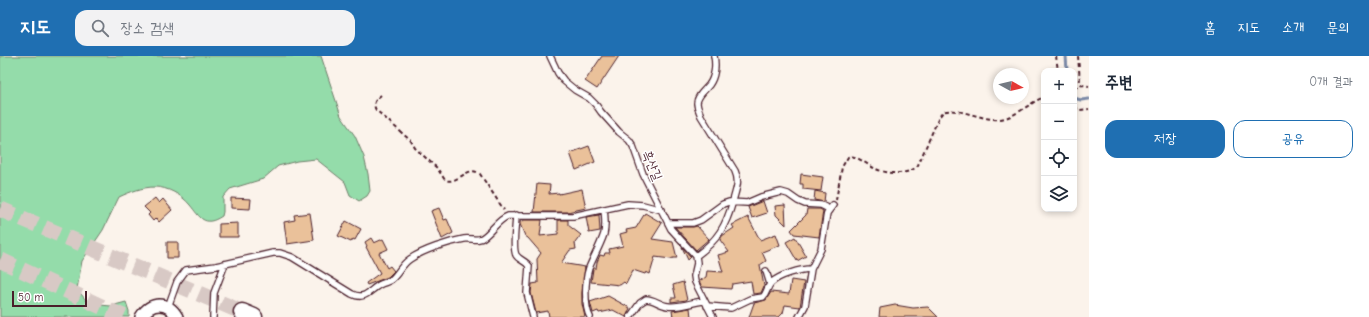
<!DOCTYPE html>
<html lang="ko">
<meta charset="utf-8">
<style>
body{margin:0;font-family:"Comic Neue","Poor Story",sans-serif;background:#f2f2f3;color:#1f2937}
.controls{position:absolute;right:12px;top:12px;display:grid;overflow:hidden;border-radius:8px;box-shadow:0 2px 6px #0003}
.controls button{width:36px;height:36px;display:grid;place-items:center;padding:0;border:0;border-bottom:1px solid #e0e1e3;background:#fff;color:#1f2937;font:20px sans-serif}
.compass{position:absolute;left:993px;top:12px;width:36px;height:36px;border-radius:50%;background:#fff;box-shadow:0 2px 6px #0003;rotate:98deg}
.scale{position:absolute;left:12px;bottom:10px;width:75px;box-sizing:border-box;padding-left:4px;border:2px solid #4a1f2b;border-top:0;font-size:11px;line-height:14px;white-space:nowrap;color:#4a1f2b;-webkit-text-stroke:3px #fff;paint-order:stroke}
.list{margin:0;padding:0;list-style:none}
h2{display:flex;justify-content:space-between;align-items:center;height:52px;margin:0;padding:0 16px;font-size:17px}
h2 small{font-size:13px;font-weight:400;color:#747a83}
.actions{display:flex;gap:8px;padding:12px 16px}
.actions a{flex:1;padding:9px 0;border:1px solid #1f6fb2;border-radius:12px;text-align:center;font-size:14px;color:#1f6fb2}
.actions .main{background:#1f6fb2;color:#fff}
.icon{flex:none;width:22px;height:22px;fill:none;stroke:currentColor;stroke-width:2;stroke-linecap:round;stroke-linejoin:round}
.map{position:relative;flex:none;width:1089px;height:261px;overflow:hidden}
header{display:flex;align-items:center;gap:24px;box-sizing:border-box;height:56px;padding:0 20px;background:#1f6fb2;color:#fff}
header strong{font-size:19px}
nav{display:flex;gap:22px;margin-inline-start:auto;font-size:14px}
.search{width:280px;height:36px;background:#f2f2f3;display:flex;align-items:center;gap:10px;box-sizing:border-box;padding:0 14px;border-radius:12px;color:#747a83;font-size:15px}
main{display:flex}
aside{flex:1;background:#fff}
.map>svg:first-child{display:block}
.green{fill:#94dcaa;stroke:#6f7e6a}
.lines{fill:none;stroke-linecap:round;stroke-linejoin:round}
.stream{stroke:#7b8aa7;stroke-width:3}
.building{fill:#eac19a;stroke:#4a1f2b}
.secondary-tunnel{stroke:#d8c9c5;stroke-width:16;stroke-dasharray:16 8;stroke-linecap:butt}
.lane-casing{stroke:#4a1f2b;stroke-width:8}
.street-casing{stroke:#4a1f2b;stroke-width:14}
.secondary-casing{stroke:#4a1f2b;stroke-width:19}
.path{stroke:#4a1f2b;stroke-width:2;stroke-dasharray:4 3;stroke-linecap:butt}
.lane{stroke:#fff;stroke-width:5.5}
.street{stroke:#fff;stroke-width:11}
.secondary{stroke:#fff;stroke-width:16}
.labels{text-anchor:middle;stroke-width:3;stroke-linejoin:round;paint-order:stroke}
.street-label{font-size:13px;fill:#4a1f2b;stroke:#fff}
</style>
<header>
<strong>지도</strong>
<div class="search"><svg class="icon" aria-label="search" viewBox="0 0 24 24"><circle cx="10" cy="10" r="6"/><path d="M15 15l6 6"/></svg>장소 검색</div>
<nav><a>홈</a><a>지도</a><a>소개</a><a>문의</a></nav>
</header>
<main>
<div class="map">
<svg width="1089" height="261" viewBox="0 0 1089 261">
<rect width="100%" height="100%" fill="#fbf3eb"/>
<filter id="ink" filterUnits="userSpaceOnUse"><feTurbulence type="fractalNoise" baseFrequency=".025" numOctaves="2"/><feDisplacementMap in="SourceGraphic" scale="8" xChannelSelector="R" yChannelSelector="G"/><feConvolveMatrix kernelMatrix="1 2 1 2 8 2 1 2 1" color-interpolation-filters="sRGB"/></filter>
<g filter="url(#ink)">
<!-- green -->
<path class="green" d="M0,0H321L341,60L355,80L364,101L368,118L370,135L367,140L359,145L350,139L345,126L316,103L297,105L278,110L263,123L230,133L223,141V156L222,160C204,172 200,161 190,149C182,139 167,131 155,131C142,131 130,136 119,141L103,174L82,205L77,233L89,248L111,250L126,246L129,255V261H0Z"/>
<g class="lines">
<!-- stream -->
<path class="stream" d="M1066,0L1067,15
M1074,42L1081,44L1089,43"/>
</g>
<!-- building -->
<path class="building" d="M602,0H619L597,33L585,25Z
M589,90L595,106L576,114L570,97Z
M801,118L823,121L821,135L803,133V128H800Z
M537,128L550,129L549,138L559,137V138L582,133L586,152L567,156H534Z
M815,135L825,137L824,146L814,144Z
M155,142L159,147L163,143L172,154L159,166L156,162L153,165L148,159L150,157L144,151Z
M231,142L251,143L250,153L231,152Z
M763,145L767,157L752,162L748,151Z
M785,149L786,169L776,159L775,150Z
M439,152L444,164L447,163L453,177L442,183L431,155Z
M807,153H820L823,155L819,181L794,178L791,174L806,159Z
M310,157L314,184L287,188L284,166L295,164L294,159Z
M645,157L662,167L652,183L673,186L677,202H673L671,203L655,201L650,218L646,216L645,218L633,214L626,228L624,226L620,229L591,226L593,213L594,212H596L597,206L600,199L604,200L605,197H610L609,193L623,190L620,178L627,176L626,174L636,172Z
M599,159L600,175L589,177L586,161Z
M748,161L760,184L776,178L780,189L762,196L766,205L760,209L764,230L761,237L753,238L751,225L732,228L731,233L702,231L699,225L706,221L707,215L723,216L718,199L729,196L720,184L722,180L734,172L732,169Z
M524,164H542L540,180L558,178V164H568V169L581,179L575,187L576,193L570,194L561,207L585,211L582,237V248L585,261H549L548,255L536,257L531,237L532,228L538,227L537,203L541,197L528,182L525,180L520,168V166Z
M346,165L361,173L355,184L353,183L351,186L338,180Z
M238,167V181H219V168Z
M697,170L709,183L696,194L675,171H693Z
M795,181L806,200L797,205L786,186Z
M371,182L374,187L383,183L388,193L379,197L387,212L390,210L394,215L388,221L367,229L366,227L380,217L366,191L367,190L365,186Z
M167,186H178V202H167Z
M682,191L691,201L688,204Z
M791,224L804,226L800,251L785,249L783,257L779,261H749L754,247L766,244L771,236L789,238Z
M683,226L687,244L671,246V242H676L673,229Z
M608,240L630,252L626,261L613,254L599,257L598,255L593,257L590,246Z
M895,249L913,252L928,251L938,261H879L880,252Z
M690,252L691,261H673L672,255Z"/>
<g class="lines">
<!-- secondary-tunnel -->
<path class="secondary-tunnel" d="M0,153L242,256
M0,204L124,261"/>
<!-- lane casing -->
<g class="lane-casing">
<path id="lane" d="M550,0L558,17L564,25L575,34L589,42L596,49L601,56L619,76L629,84L633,90L643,118L671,173L696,200L697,207L694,220L695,226L713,261
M516,159C516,169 512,191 516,199C519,204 526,205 529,210L527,237L533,261
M668,167H693L701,164L723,148L729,146L747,147L761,141L781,136L788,138L798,145L805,148L821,149L829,153
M696,200C718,184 726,170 733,145C736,133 740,126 735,115L701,60C700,56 697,52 697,47C697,40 705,34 709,29C715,21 716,9 714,0
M766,215L770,228
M707,250L731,252L750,243L763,241C767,237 767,231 771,227C779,219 801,213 811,213
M168,251L177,226L186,214L216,210L273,197H280L292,201L352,238C365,245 370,233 381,228C385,226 389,226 392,223C399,217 401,209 410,203C423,194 448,186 464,183C470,182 478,185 482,182C492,176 497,164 508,160H573L628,148L643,149L662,154
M213,261L214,237L225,208
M590,261C584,250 585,224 589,212C594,200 600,190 604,178C606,169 605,161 604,153
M630,261L640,247L646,243C654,243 660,249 668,250C678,252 693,246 704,245
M799,261L805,250L811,213L821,193L827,157L833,149"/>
</g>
<!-- street casing -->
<g class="street-casing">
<path id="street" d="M141,261C151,245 168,245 177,261"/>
</g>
<!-- secondary casing -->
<g class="secondary-casing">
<path id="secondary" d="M242,256L254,261"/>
</g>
<!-- path -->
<path class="path" d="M1056,0L1058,15
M1078,0L1080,26L1082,29L1089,30
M1074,32L1082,29
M381,39C376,43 372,47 376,54L411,85L415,92L437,112L445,124C459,129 467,108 480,118L504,154
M1074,51L1080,54L1089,53
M836,144L842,111L848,101C856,98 868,110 876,113C887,118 910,120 918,109L939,61L943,56C957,50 982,65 999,63C1015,62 1029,47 1044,41"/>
<!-- lane -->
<use href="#lane" class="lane"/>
<!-- street -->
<use href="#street" class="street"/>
<!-- secondary -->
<use href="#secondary" class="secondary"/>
</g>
</g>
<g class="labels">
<!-- street labels -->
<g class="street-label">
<text transform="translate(653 109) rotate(67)" y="5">흑산길</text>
</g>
</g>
</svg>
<div class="controls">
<button>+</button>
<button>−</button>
<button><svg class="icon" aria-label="locate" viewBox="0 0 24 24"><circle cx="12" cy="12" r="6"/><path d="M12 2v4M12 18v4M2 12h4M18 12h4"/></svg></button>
<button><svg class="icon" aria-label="layers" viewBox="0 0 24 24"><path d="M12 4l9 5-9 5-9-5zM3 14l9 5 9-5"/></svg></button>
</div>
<svg class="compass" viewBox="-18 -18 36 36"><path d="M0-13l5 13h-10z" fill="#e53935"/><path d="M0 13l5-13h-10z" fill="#747a83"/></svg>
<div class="scale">50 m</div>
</div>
<aside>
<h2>주변<small>0개 결과</small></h2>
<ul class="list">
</ul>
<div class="actions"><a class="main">저장</a><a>공유</a></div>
</aside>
</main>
